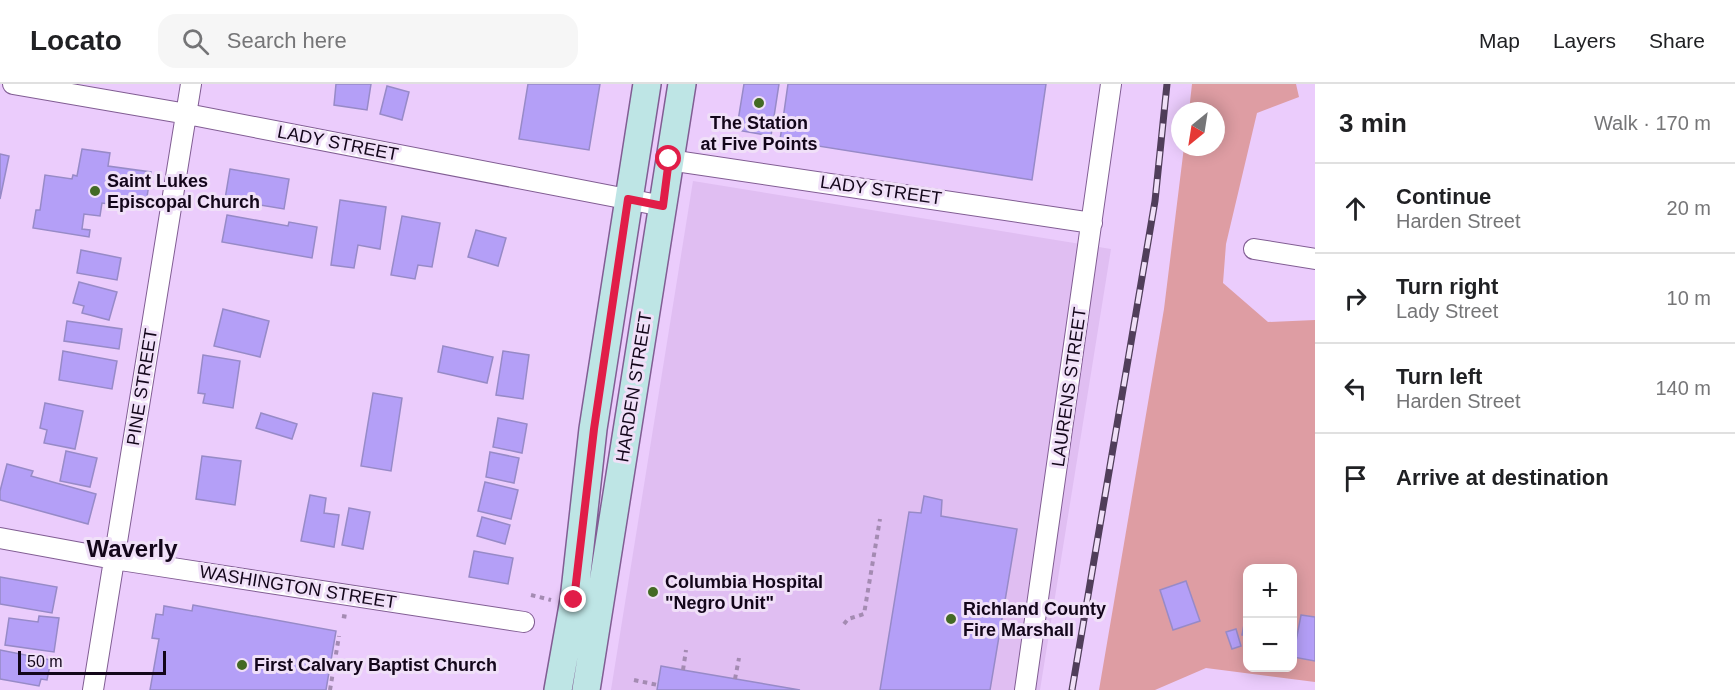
<!DOCTYPE html>
<meta charset="utf-8">
<style>
body{margin:0;font-family:Helvetica,sans-serif;background:#f6f6f6;color:#202124}
.controls{position:absolute;right:18px;bottom:18px;display:grid;overflow:hidden;border-radius:12px;box-shadow:0 3px 15px #0003}
.controls button{width:54px;height:54px;display:grid;place-items:center;padding:0;border:0;border-bottom:2px solid #e0e0e0;background:#fff;color:#202124;font:30px sans-serif}
.compass{position:absolute;left:1171px;top:18px;width:54px;height:54px;border-radius:50%;background:#fff;box-shadow:0 3px 15px #0003;rotate:210deg}
.scale{position:absolute;left:18px;bottom:15px;width:148px;box-sizing:border-box;padding-left:6px;border:3px solid #13061a;border-top:0;font-size:16px;line-height:21px;white-space:nowrap;color:#13061a;-webkit-text-stroke:4px #f0e0f8;paint-order:stroke}
.stop{position:absolute;width:18px;height:18px;margin:-14px;border:4px solid #e11d48;border-radius:50%;background:#fff}
.stop.end{background:#e11d48;border-color:#fff;box-shadow:0 2px 6px #0008}
.list{margin:0;padding:0;list-style:none}
h2{display:flex;justify-content:space-between;align-items:center;height:78px;margin:0;padding:0 24px;font-size:26px}
h2 small{font-size:20px;font-weight:400;color:#757577}
.list li{display:grid;grid-template-columns:39px 1fr auto;gap:18px;align-items:center;box-sizing:border-box;height:90px;padding:0 24px;border-top:2px solid #e0e0e0}
.list b{display:block;font-size:22px;white-space:nowrap}
.list p{margin:0;font-size:20px;white-space:nowrap;color:#757577}
.list em{font-size:20px;font-style:normal;color:#757577}
.icon{flex:none;width:33px;height:33px;fill:none;stroke:currentColor;stroke-width:2;stroke-linecap:round;stroke-linejoin:round}
.map{position:relative;flex:none;width:1315px;height:606px;overflow:hidden}
header{display:flex;align-items:center;gap:36px;box-sizing:border-box;height:84px;padding:0 30px;background:#fff;border-bottom:2px solid #e0e0e0}
header strong{font-size:28px}
nav{display:flex;gap:33px;margin-inline-start:auto;font-size:21px}
.search{width:420px;height:54px;background:#f6f6f6;display:flex;align-items:center;gap:15px;box-sizing:border-box;padding:0 21px;border-radius:18px;color:#757577;font-size:22px}
main{display:flex}
aside{flex:1;background:#fff}
.map>svg:first-child{display:block}
.built{fill:#e0bef2}
.green{fill:#de9da3;fill-rule:evenodd}
.building{fill:#b49ff7;stroke:#978ac7;stroke-width:1.5}
.lines{fill:none;stroke-linecap:round;stroke-linejoin:round}
.minor-casing{stroke:#815d93;stroke-width:22}
.secondary-casing{stroke:#815d93;stroke-width:30}
.path{stroke:#a48bb2;stroke-width:4;stroke-dasharray:4.5 4.5;stroke-linecap:butt}
.minor{stroke:#fff;stroke-width:20}
.secondary{stroke:#bee5e5;stroke-width:27}
.rail-casing{stroke:#503e5a;stroke-width:7}
.rail{stroke:#f0e0f8;stroke-width:4.5;stroke-dasharray:14;stroke-linecap:butt}
.route{stroke:#e11d48;stroke-width:8}
.poi-dot{fill:#436a24;stroke:#f0e0f8;stroke-width:2}
.labels{text-anchor:middle;stroke-width:6;stroke-linejoin:round;paint-order:stroke}
.poi-label{font-size:18px;font-weight:bold;fill:#13061a;stroke:#f0e0f8;text-anchor:start}
.street-label{font-size:18px;fill:#13061a;stroke:#f0e0f8}
.district-label{font-size:24px;font-weight:bold;fill:#13061a;stroke:#f0e0f8}
</style>
<header>
<strong>Locato</strong>
<div class="search"><svg class="icon" aria-label="search" viewBox="0 0 24 24"><circle cx="10" cy="10" r="6"/><path d="M15 15l6 6"/></svg>Search here</div>
<nav><a>Map</a><a>Layers</a><a>Share</a></nav>
</header>
<main>
<div class="map">
<svg width="1315" height="606" viewBox="0 0 1315 606">
<rect width="100%" height="100%" fill="#ebccfc"/>
<!-- built -->
<path class="built" d="M693,97L1111,165L1040,606H611Z"/>
<!-- green -->
<path class="green" d="M1192,0H1296L1299,13L1257,29L1226,160L1223,199L1268,238L1315,236V598L1206,584L1155,606H1099L1164,225L1184,63H1216V27H1189ZM1248,484H1292V584H1248Z"/>
<!-- building -->
<path class="building" d="M336,0H371L367,26L334,21Z
M528,0H600L589,66L519,55Z
M744,0H779L771,52L742,47L743,38L738,37Z
M788,0H1046L1032,96L780,56Z
M387,2L409,8L402,36L380,30Z
M82,65L110,69L108,82L151,88L145,125L102,119L100,132L84,130L82,145L90,146L89,153L33,144L36,126H40L45,91L72,95L73,91L77,92Z
M0,70L9,72L0,115Z
M230,85L289,95L284,125L225,115Z
M340,116L386,123L380,165L358,161L354,184L331,181Z
M227,131L288,142L289,138L317,143L312,174L222,158Z
M402,132L440,139L432,183L418,181L415,195L391,191Z
M476,146L506,154L498,182L468,173Z
M81,166L121,174L117,196L77,189Z
M79,198L117,208L109,236L82,229L84,222L73,219Z
M223,225L269,237L260,273L214,262Z
M67,237L122,245L119,265L64,257Z
M443,262L493,273L487,299L438,288Z
M63,267L117,277L112,305L59,296Z
M503,267L529,271L523,315L496,311Z
M203,271L240,277L233,324L203,319L205,310L198,309Z
M373,309L402,314L391,387L361,382Z
M45,319L83,327L75,365L44,359L47,346L40,344Z
M261,329L297,340L292,355L256,344Z
M498,334L527,340L522,369L493,363Z
M66,367L97,374L90,403L60,397Z
M490,368L519,374L514,399L486,393Z
M202,372L241,377L235,421L196,415Z
M7,380L33,387L31,392L96,410L88,440L0,416V407Z
M485,398L518,406L511,435L478,427Z
M310,411L326,414L324,429L339,431L334,463L301,457Z
M924,412L942,416L941,432L1017,445L990,606H880L909,428L921,429Z
M349,424L370,428L363,465L342,461Z
M482,433L510,441L505,460L477,452Z
M474,467L513,474L508,500L469,493Z
M0,493L57,503L52,529L0,520Z
M1186,497L1200,537L1173,546L1160,506Z
M1248,520V552L1242,551Z
M193,521L336,547L326,606H150L159,555L152,554L156,530L163,531L164,522L192,527Z
M1301,531L1315,533V577L1293,573Z
M39,532L59,534L54,568L5,561L9,534L38,538Z
M1236,545L1241,562L1232,565L1226,548Z
M0,566L51,576L47,596L41,595L39,602L0,595Z
M661,582L683,586L800,606H657Z"/>
<g class="lines">
<!-- minor casing -->
<g class="minor-casing">
<path id="minor" d="M13,0L187,30L663,122
M669,76L1092,139
M1254,165L1315,175
M0,454L114,475L524,538
M93,606L191,0
M1025,606L1111,0"/>
</g>
<!-- secondary casing -->
<g class="secondary-casing">
<path id="secondary" d="M558,606L574,516L593,345L647,0
M586,606L682,0"/>
</g>
<!-- path -->
<path class="path" d="M531,511L551,516
M342,532L348,533
M844,540L848,535L864,530L880,435
M683,586L686,566
M735,595L739,574
M634,596L658,601
M330,606L339,552"/>
<!-- minor -->
<use href="#minor" class="minor"/>
<!-- secondary -->
<use href="#secondary" class="secondary"/>
<!-- rail casing -->
<g class="rail-casing">
<path id="rail" d="M1072,606L1155,117L1167,0"/>
</g>
<!-- rail -->
<use href="#rail" class="rail"/>
</g>
<g class="lines">
<!-- route -->
<path class="route" d="M574,516L594,345L628,115L663,122L669,75"/>
</g>
<!-- markers -->
<g class="poi-dot">
<circle cx="759" cy="19" r="6"/>
<circle cx="95" cy="107" r="6"/>
<circle cx="653" cy="508" r="6"/>
<circle cx="951" cy="535" r="6"/>
<circle cx="242" cy="581" r="6"/>
</g>
<g class="labels">
<!-- poi labels -->
<g class="poi-label">
<text x="759" y="45" text-anchor="middle">The Station<tspan x="759" dy="21">at Five Points</tspan></text>
<text x="107" y="103">Saint Lukes<tspan x="107" dy="21">Episcopal Church</tspan></text>
<text x="665" y="504">Columbia Hospital<tspan x="665" dy="21">"Negro Unit"</tspan></text>
<text x="963" y="531">Richland County<tspan x="963" dy="21">Fire Marshall</tspan></text>
<text x="254" y="587">First Calvary Baptist Church</text>
</g>
<!-- street labels -->
<g class="street-label">
<text transform="translate(338 59) rotate(11)" y="6">LADY STREET</text>
<text transform="translate(881 106) rotate(8)" y="6">LADY STREET</text>
<text transform="translate(142 303) rotate(-81)" y="6">PINE STREET</text>
<text transform="translate(634 303) rotate(-81)" y="6">HARDEN STREET</text>
<text transform="translate(1069 303) rotate(-82)" y="6">LAURENS STREET</text>
<text transform="translate(298 503) rotate(9)" y="6">WASHINGTON STREET</text>
</g>
<!-- district labels -->
<g class="district-label">
<text x="132" y="473">Waverly</text>
</g>
</g>
</svg>
<div class="controls">
<button>+</button>
<button>−</button>
</div>
<svg class="compass" viewBox="-18 -18 36 36"><path d="M0-13l5 13h-10z" fill="#e53935"/><path d="M0 13l5-13h-10z" fill="#757577"/></svg>
<div class="scale">50 m</div>
<div class="stop" style="left:669px;top:75px"></div>
<div class="stop end" style="left:574px;top:516px"></div>
</div>
<aside>
<h2>3 min<small>Walk · 170 m</small></h2>
<ul class="list">
<li><svg class="icon" aria-label="ahead" viewBox="0 0 24 24"><path d="M12 20V5M6 11l6-6 6 6"/></svg><div><b>Continue</b><p>Harden Street</p></div><em>20 m</em></li>
<li><svg class="icon" aria-label="right" viewBox="0 0 24 24"><path d="M7 20v-9h11M14 6l5 5-5 5"/></svg><div><b>Turn right</b><p>Lady Street</p></div><em>10 m</em></li>
<li><svg class="icon" aria-label="left" viewBox="0 0 24 24"><path d="M17 20v-9H6M10 6l-5 5 5 5"/></svg><div><b>Turn left</b><p>Harden Street</p></div><em>140 m</em></li>
<li><svg class="icon" aria-label="arrive" viewBox="0 0 24 24"><path d="M6 21V4h12l-3 4 3 4H6"/></svg><div><b>Arrive at destination</b></div></li>
</ul>
</aside>
</main>
